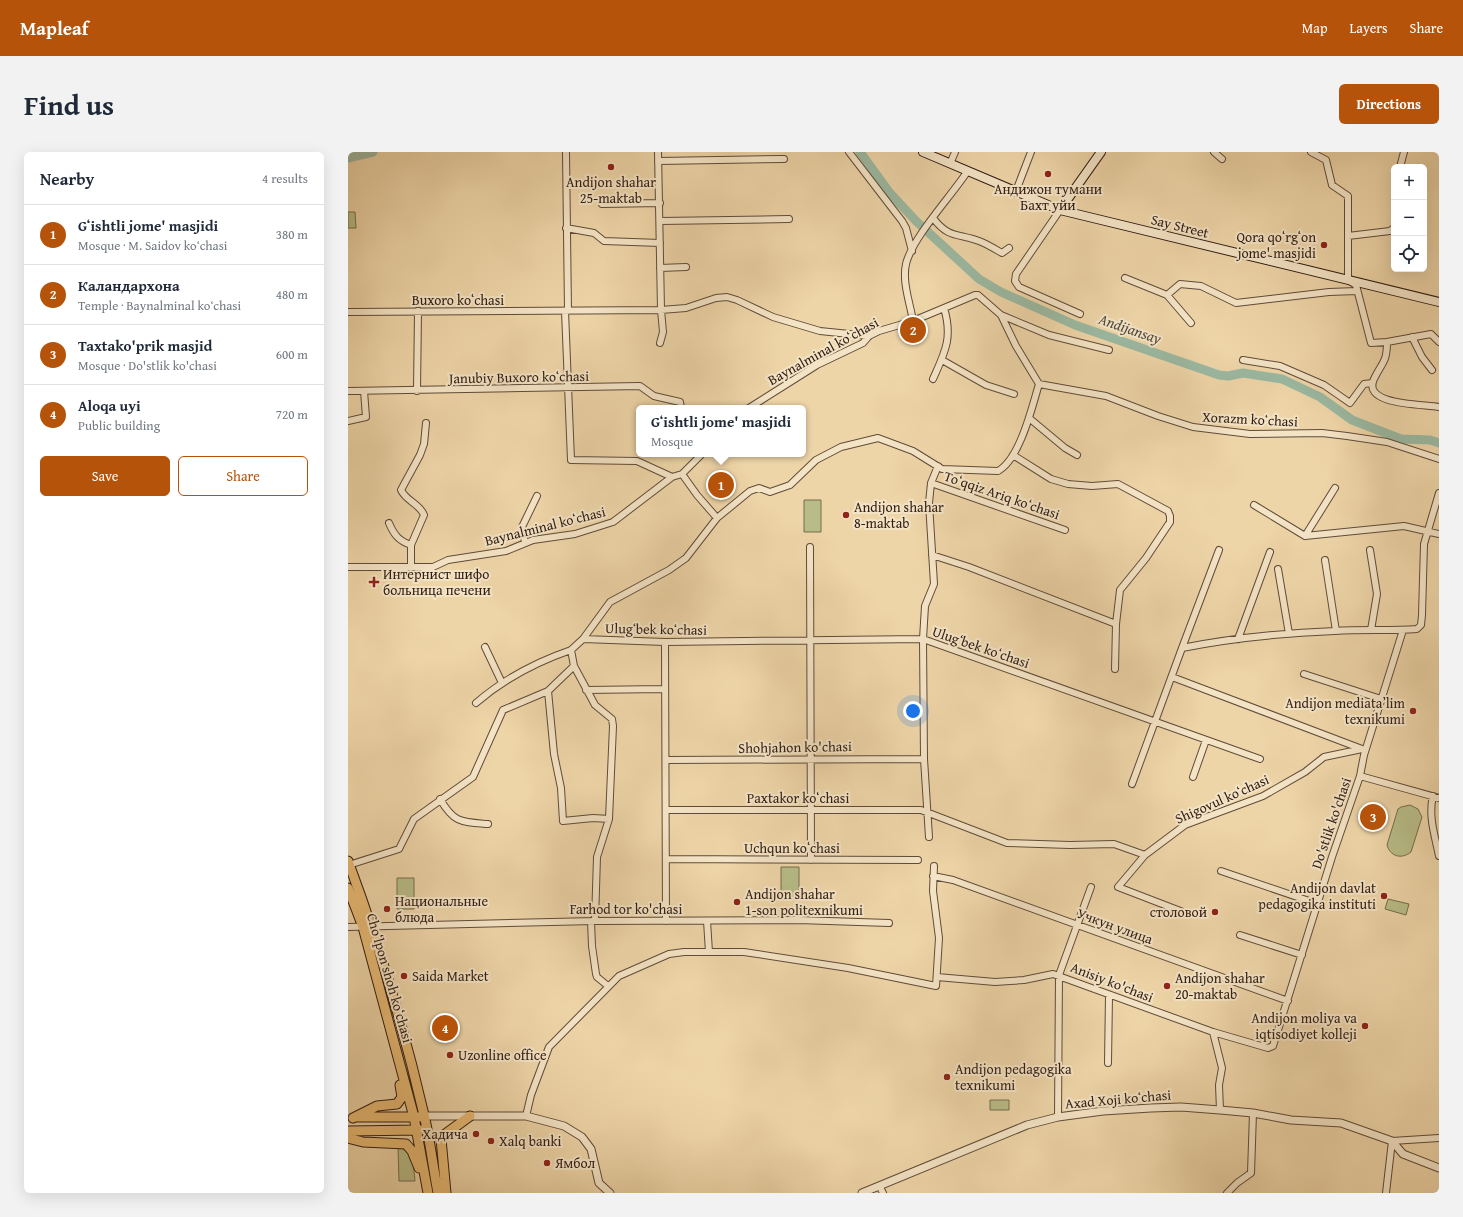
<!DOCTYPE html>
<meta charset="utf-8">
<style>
body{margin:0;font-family:"Gentium Book Plus",serif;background:#f2f2f3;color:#1f2937}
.controls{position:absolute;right:12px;top:12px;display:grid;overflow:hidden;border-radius:6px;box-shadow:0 4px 16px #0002}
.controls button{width:36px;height:36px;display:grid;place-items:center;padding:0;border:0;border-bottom:1px solid #e0e1e3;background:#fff;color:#1f2937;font:20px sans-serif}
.you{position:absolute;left:565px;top:559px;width:14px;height:14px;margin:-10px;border:3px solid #fff;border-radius:50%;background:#1a73e8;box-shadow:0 0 0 6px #1a73e833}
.badge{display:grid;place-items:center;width:26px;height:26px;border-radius:50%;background:#b45309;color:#fff;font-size:13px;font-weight:700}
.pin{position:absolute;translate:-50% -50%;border:2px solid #fff;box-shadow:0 1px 4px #0006}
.popup{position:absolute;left:288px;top:253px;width:170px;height:52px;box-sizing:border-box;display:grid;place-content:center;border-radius:6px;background:#fff;filter:drop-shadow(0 1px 3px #0005);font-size:13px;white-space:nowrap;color:#747a83}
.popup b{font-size:15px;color:#1f2937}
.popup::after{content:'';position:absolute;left:50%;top:100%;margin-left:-8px;border:8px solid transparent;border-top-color:#fff}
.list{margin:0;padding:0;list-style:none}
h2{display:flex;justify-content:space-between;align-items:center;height:52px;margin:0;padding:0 16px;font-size:17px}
h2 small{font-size:13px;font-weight:400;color:#747a83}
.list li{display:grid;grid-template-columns:26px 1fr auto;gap:12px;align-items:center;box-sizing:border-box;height:60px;padding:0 16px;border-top:1px solid #e0e1e3}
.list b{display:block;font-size:15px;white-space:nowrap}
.list p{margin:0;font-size:13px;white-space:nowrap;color:#747a83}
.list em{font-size:13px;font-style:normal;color:#747a83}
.actions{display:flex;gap:8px;padding:12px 16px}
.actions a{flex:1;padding:9px 0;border:1px solid #b45309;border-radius:6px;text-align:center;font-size:14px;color:#b45309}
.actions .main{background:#b45309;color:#fff}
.icon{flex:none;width:22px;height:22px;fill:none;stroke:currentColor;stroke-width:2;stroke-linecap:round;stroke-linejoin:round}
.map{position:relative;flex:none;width:1091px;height:1041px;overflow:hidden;border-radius:6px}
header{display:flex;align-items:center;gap:24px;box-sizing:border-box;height:56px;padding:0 20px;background:#b45309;color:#fff}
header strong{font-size:19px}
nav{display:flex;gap:22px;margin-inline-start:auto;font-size:14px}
.intro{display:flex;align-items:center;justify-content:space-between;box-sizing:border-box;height:96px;padding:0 24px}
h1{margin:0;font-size:28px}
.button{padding:10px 18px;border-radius:6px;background:#b45309;color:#fff;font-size:14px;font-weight:700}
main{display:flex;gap:24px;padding:0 24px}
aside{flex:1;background:#fff;border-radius:6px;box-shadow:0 4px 16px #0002}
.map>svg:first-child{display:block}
.green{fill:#b8bd88;stroke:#746d4e}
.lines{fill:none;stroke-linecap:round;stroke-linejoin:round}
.river{stroke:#9bb9a2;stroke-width:9}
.minor-casing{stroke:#604b39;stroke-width:8}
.tertiary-casing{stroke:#604b39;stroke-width:9}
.secondary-casing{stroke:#311d14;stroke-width:10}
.primary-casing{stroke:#311d14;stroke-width:11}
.minor{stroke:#f4e4c6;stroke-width:6}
.tertiary{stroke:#f4e4c6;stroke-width:7}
.secondary{stroke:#f4e4c6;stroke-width:8}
.primary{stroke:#e7ba74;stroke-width:9}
.poi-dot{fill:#8f2418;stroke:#f4e4c6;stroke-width:1.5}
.labels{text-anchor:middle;stroke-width:4;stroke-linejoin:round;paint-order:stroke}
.poi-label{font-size:14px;fill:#311d14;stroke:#f4e4c6;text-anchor:start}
.street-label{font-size:14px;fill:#311d14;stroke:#f4e4c6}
.water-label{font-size:15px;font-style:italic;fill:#514c3f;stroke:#f4e4c6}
</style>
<header>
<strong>Mapleaf</strong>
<nav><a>Map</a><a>Layers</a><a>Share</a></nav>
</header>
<div class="intro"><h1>Find us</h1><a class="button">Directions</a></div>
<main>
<aside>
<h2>Nearby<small>4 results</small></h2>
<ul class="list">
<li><span class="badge">1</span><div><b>Gʻishtli jome' masjidi</b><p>Mosque · M. Saidov koʻchasi</p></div><em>380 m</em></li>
<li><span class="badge">2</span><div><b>Каландархона</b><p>Temple · Baynalminal koʻchasi</p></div><em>480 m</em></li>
<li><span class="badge">3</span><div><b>Taxtako'prik masjid</b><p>Mosque · Do'stlik ko'chasi</p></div><em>600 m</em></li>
<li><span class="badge">4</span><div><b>Aloqa uyi</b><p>Public building</p></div><em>720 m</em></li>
</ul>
<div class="actions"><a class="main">Save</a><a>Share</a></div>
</aside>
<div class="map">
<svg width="1091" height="1041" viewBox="0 0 1091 1041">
<rect width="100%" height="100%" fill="#eed5a8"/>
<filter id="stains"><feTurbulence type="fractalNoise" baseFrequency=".005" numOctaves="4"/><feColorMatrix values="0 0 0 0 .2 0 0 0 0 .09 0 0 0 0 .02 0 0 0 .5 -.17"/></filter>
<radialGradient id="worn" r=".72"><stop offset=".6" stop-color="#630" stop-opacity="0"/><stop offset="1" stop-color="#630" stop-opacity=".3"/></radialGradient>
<!-- green -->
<path class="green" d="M0,60H7L8,76H0Z
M456,348H473V380H456Z
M1062,653L1070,657L1074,665L1063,700C1053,708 1042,704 1039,693L1050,657L1053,655Z
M433,715H451V747H433Z
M49,726H66V757H49Z
M1040,747L1061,752L1058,763L1037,757Z
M642,948H661V958H642Z
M50,995C64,998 66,1016 67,1029H51Z"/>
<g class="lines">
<!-- river -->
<path class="river" d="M512,0L541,40L568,69L631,127L653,140L727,173L871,223L880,224L895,221L934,227L972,245L1004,268L1053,287L1082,288L1091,291
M0,6L25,0"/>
<!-- minor casing -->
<g class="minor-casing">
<path id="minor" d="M218,0L220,159
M310,0L313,158L315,180L312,191
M501,0L554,69L558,76L564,99
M866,0L874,7
M963,0L978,8L984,33L1000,44V128L1008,133L1023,191L1039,190C1039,211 1034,210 1026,227C1013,254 1078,252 1091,255
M310,9L436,7
M602,12L607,0
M1052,15L1056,0
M668,39L683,0
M254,52L312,51
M712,58L668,122L667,129L671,135L732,162
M585,66C601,87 610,81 631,89C639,92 647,97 654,101L661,96
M312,69L441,67
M218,76L246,81L256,89L312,91
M1000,84L1042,79L1046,76
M312,116L338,115
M777,126L819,143L832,132L853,134L888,151L981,140L1009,139
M819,143L843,171
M217,159L223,308L289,309L324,325
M0,160L313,158L338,156L368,146L379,145L389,148L425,165L472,179L521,184
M653,163L701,183L761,198
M565,169C562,151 554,130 558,112C564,86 604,43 619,20
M1064,185L1074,205L1084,218
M1039,190L1083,182L1091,190
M594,208L638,233L666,242
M895,208L932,214L976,233L1002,251L1016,232L1024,231
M585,227C597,200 605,186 596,156
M691,232L758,244L810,264L845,275L902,282L974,281L999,284L1039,290L1091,307
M0,239L292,234L306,244L332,250L333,256
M69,239L70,159
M401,256L469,213L515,191L521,184L531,179L565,169L627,143H630L653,163L668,194L691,232
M681,266L717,296L729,303
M0,269L18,265L16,239
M665,303L703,327L720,332L744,334L770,332L820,359L822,364V370L798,406L772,438L768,472L767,517
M334,322L349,343L369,366
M583,331L717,378
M906,353L957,384L1056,374L1091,382
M41,371C46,383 51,389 63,393
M957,384L987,336
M177,391L174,375L189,344
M462,395L463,708
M1022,398L1029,442L1023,478
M584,403L621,415L768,472
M977,408L988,479
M0,415H85L100,408L158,399L185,388L227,382L265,370L324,325L334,322L354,302
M63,415V393L76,363C72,352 58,349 53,338L72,303L76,292L78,271
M930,417L941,482
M235,487L317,490L575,487L912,607
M890,487L922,400
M317,490L318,769
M137,495L154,531
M834,496L871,398
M226,514L247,553L264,567L265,574L261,667L249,705L247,769
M956,522L1033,547
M824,525L1014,597
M238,538L316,537
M200,539L206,602L213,636L215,669L245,666L261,667
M128,551C156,527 188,510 223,498
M318,608L576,607
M1012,624L1091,646
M845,625L858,588
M784,632L834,496C884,486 936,481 987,479C1014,477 1042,479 1069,477L1073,473L1074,463L1076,392L1091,341
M1085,644C1080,664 1087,684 1091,704
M92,647C106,671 113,670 140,672
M319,658H573L659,691L722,693L766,692L797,703
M581,685L576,607L575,487L577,454L586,432L581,351L583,331L590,314
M318,707L570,708
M1,713L51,697L66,667L125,625L155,558L200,539L226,514L223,498L235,487L262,450L321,418L338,406L369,366L402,339L411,336L422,340L442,333L468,308L493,295L530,286L565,299L594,317L650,319C672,307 684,255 691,232
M873,719L970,752
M585,724L605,728L940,849
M835,760L770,735L797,703L837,673L915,644L957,620L976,605L1014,597
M243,769L244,794L248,822L249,825L260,834
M359,769L361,800
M0,775L247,769L450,768L541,771
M892,783L954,803
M589,825L647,830L676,828L705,822L865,880L920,896L925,894L984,705L1012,624L1016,603L1055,478
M865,880L874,916L871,933L872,958
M760,911L761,843
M178,964L183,943L201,895L271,824L321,802L336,800H396L500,816L588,834L591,786L585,739L586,714
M710,965L711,823L743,735
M532,1035L535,1041
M879,1041L889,1031L903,1021L905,961
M1038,1041L1044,989L1091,986"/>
</g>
<!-- tertiary casing -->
<g class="tertiary-casing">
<path id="tertiary" d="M77,964H178L216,974L234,985L243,997L251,1031L262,1041
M514,1041L679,973L710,965L755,959L803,956L833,955L872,958L905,961L943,968L993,971L1044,989L1055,1002L1091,1016"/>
</g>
<!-- secondary casing -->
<g class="secondary-casing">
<path id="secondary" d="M575,0L712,58L1091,150
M712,58L753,0"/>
</g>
<!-- primary casing -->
<g class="primary-casing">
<path id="primary" d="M0,709C31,792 56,877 76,963C82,988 85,1015 90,1041
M0,736L15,775L66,965L80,1041
M8,965H71
M5,966L29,954L49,952L54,945L52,933
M0,979L73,978
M0,986L15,990L58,992L64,999L71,1016
M98,1041L93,987L96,983L122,964"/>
</g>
<!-- minor -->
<use href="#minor" class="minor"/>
<!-- tertiary -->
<use href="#tertiary" class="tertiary"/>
<!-- secondary -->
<use href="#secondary" class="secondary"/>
<!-- primary -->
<use href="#primary" class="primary"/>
</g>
<!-- markers -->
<g class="poi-dot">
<circle cx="263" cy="15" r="4"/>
<circle cx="700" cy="22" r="4"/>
<circle cx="976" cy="93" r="4"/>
<circle cx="498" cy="363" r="4"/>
<path d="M24 424h4v4h4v4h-4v4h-4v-4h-4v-4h4z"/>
<circle cx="1065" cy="559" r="4"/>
<circle cx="1036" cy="744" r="4"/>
<circle cx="389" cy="750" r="4"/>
<circle cx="39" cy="757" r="4"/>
<circle cx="867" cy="760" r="4"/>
<circle cx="56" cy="824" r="4"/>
<circle cx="819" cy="834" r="4"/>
<circle cx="1017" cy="874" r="4"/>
<circle cx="102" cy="903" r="4"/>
<circle cx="599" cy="925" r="4"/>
<circle cx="128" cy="982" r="4"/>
<circle cx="143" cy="989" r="4"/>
<circle cx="199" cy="1011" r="4"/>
</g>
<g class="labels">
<!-- poi labels -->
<g class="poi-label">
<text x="263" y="35" text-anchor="middle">Andijon shahar<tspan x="263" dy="16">25-maktab</tspan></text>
<text x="700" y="42" text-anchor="middle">Андижон тумани<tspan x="700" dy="16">Бахт уйи</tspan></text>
<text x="968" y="90" text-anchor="end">Qora qoʻrgʻon<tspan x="968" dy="16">jome' masjidi</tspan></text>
<text x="506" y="360">Andijon shahar<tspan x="506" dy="16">8-maktab</tspan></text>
<text x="35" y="427">Интернист шифо<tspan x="35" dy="16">больница печени</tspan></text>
<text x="1057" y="556" text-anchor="end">Andijon mediataʼlim<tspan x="1057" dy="16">texnikumi</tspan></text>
<text x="1028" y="741" text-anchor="end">Andijon davlat<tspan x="1028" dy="16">pedagogika instituti</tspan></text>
<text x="397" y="747">Andijon shahar<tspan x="397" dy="16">1-son politexnikumi</tspan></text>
<text x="47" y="754">Национальные<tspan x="47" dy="16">блюда</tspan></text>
<text x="859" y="765" text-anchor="end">столовой</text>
<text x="64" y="829">Saida Market</text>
<text x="827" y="831">Andijon shahar<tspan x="827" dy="16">20-maktab</tspan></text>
<text x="1009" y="871" text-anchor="end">Andijon moliya va<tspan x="1009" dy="16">iqtisodiyet kolleji</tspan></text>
<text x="110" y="908">Uzonline office</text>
<text x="607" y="922">Andijon pedagogika<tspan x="607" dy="16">texnikumi</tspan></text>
<text x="120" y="987" text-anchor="end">Хадича</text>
<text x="151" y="994">Xalq banki</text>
<text x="207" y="1016">Ямбол</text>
</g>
<!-- street labels -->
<g class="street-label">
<text transform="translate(832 74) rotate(14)" y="5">Say Street</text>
<text x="110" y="153">Buxoro koʻchasi</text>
<text transform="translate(475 199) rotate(-29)" y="5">Baynalminal koʻchasi</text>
<text transform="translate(171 225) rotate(-1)" y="5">Janubiy Buxoro koʻchasi</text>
<text transform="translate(902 267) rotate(3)" y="5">Xorazm koʻchasi</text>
<text transform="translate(654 343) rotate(19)" y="5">Toʻqqiz Ariq koʻchasi</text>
<text transform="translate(197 374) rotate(-14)" y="5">Baynalminal koʻchasi</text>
<text transform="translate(308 477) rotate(1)" y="5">Ulugʻbek koʻchasi</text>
<text transform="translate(633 495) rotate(19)" y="5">Ulugʻbek koʻchasi</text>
<text transform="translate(447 595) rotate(-1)" y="5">Shohjahon ko'chasi</text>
<text x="450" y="651">Paxtakor koʻchasi</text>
<text transform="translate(874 647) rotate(-24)" y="5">Shigovul koʻchasi</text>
<text transform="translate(983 671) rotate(-71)" y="5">Do'stlik ko'chasi</text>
<text x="444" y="701">Uchqun koʻchasi</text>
<text x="278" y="762">Farhod tor ko'chasi</text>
<text transform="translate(767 774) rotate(20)" y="5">Учкун улица</text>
<text transform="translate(42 826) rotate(74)" y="5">Choʻlpon shoh koʻchasi</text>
<text transform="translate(764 830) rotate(21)" y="5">Anisiy ko'chasi</text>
<text transform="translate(770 947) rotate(-5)" y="5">Axad Xoji koʻchasi</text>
</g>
<!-- water labels -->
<g class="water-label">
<text transform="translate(782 177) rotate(19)" y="5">Andijansay</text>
</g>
</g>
<rect width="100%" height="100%" filter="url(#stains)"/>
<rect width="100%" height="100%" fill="url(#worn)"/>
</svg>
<div class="controls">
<button>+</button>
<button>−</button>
<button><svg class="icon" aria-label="locate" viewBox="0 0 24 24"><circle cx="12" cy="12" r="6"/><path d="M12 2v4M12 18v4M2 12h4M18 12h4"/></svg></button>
</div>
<div class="you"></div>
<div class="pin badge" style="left:373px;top:333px">1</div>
<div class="popup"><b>Gʻishtli jome' masjidi</b>Mosque</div>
<div class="pin badge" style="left:565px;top:178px">2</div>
<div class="pin badge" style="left:1025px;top:665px">3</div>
<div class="pin badge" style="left:97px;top:876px">4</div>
</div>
</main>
